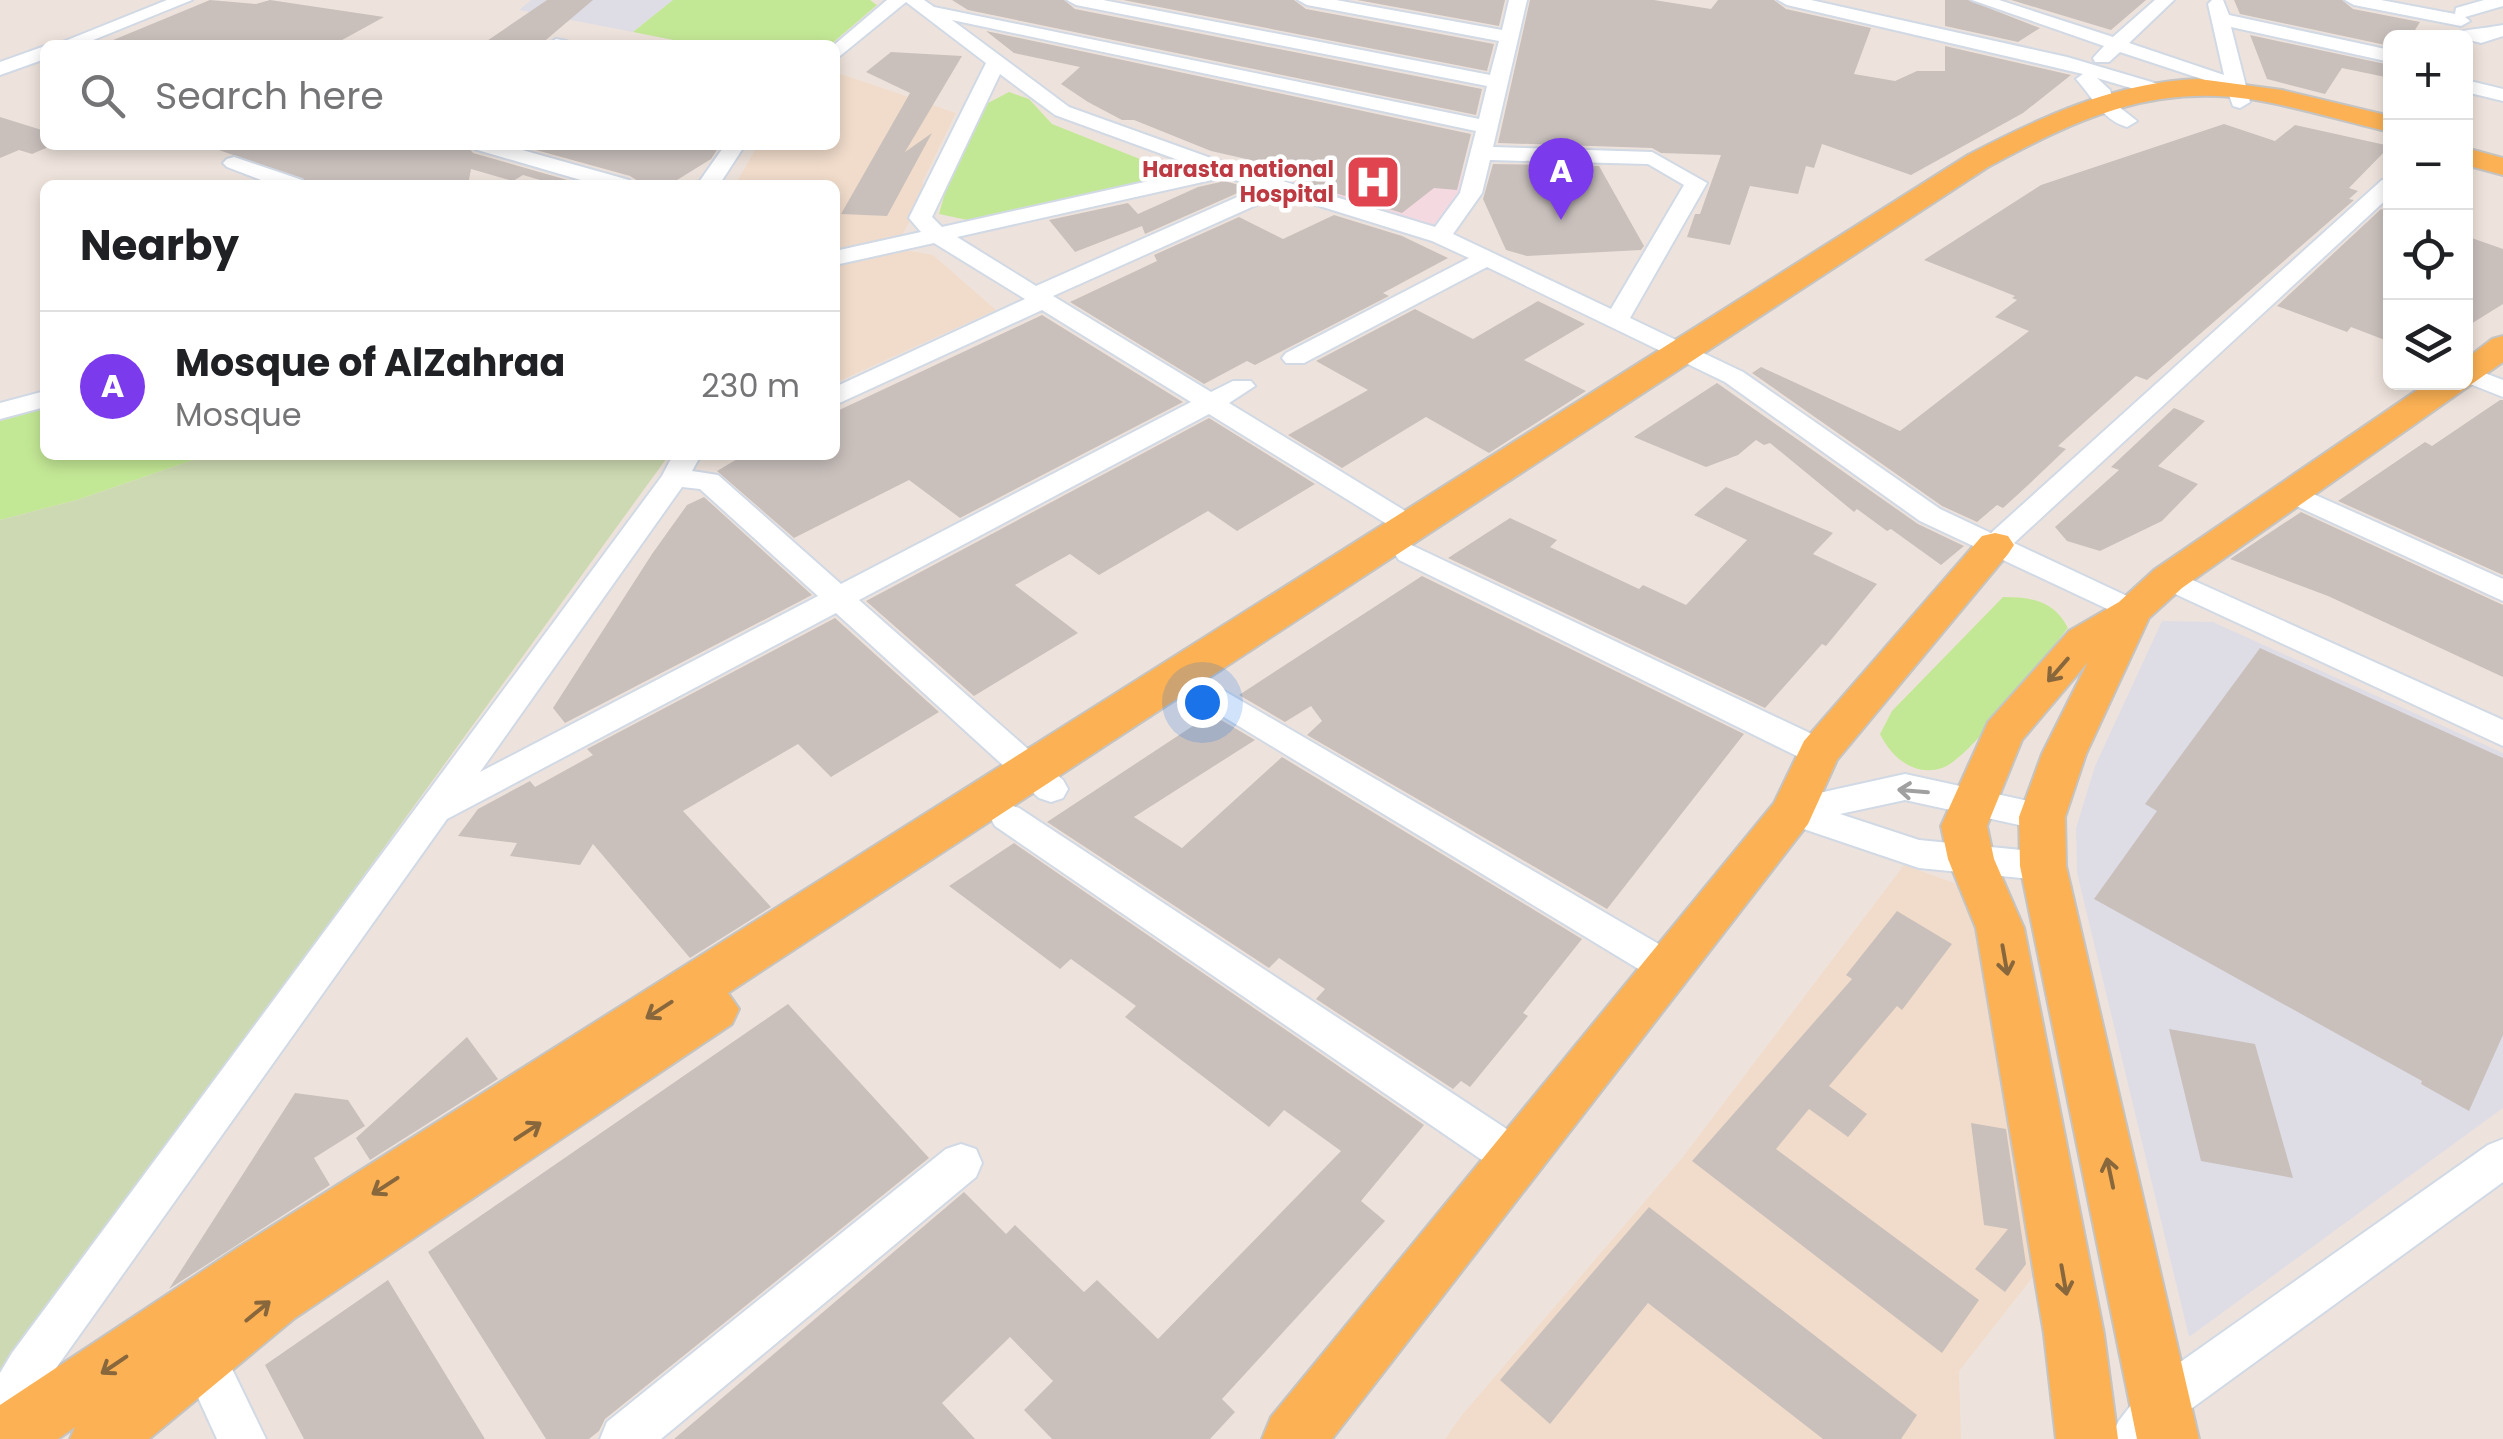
<!DOCTYPE html>
<meta charset="utf-8">
<style>
body{margin:0;font-family:Poppins,sans-serif;background:#f6f6f6;color:#202124}
.controls{position:absolute;right:30px;top:30px;display:grid;overflow:hidden;border-radius:15px;box-shadow:0 5px 15px #0003}
.controls button{width:90px;height:90px;display:grid;place-items:center;padding:0;border:0;border-bottom:2px solid #e0e0e0;background:#fff;color:#202124;font:50px sans-serif}
.you{position:absolute;left:1202px;top:702px;width:35px;height:35px;margin:-25px;border:8px solid #fff;border-radius:50%;background:#1a73e8;box-shadow:0 0 0 15px #1a73e833}
.badge{display:grid;place-items:center;width:65px;height:65px;border-radius:50%;background:#7c3aed;color:#fff;font-size:32px;font-weight:700}
.pin{position:absolute;translate:-50% -82px;filter:drop-shadow(0 2px 5px #0008)}
.pin::after{content:'';position:absolute;top:52px;width:35px;height:30px;background:inherit;clip-path:polygon(0 0,100% 0,50% 100%)}
.list{margin:0;padding:0;list-style:none}
h2{display:flex;justify-content:space-between;align-items:center;height:130px;margin:0;padding:0 40px;font-size:42px}
h2 small{font-size:32px;font-weight:400;color:#757577}
.list li{display:grid;grid-template-columns:65px 1fr auto;gap:30px;align-items:center;box-sizing:border-box;height:150px;padding:0 40px;border-top:2px solid #e0e0e0}
.list b{display:block;font-size:38px;white-space:nowrap}
.list p{margin:0;font-size:32px;white-space:nowrap;color:#757577}
.list em{font-size:32px;font-style:normal;color:#757577}
.icon{flex:none;width:55px;height:55px;fill:none;stroke:currentColor;stroke-width:2;stroke-linecap:round;stroke-linejoin:round}
.map{position:relative;flex:none;width:2503px;height:1439px;overflow:hidden}
.search{position:absolute;background:#fff;box-shadow:0 5px 15px #0003;left:40px;top:40px;width:800px;height:110px;display:flex;align-items:center;gap:25px;box-sizing:border-box;padding:0 35px;border-radius:15px;color:#757577;font-size:38px}
.panel{position:absolute;background:#fff;box-shadow:0 5px 15px #0003;left:40px;top:180px;width:800px;height:280px;border-radius:15px}
.map>svg:first-child{display:block}
.industrial{fill:#dedde6}
.education{fill:#f1dccb}
.medical{fill:#f5d9e0}
.green{fill:#c3e895}
.cemetery{fill:#cdd9b2}
.building{fill:#c9c0bc}
.lines{fill:none;stroke-linecap:round;stroke-linejoin:round}
.minor-casing{stroke:#d1d9e5;stroke-width:4}
.major-casing{stroke:#c4c4c4;stroke-width:4}
.minor{fill:#fff;fill-rule:evenodd}
.major{fill:#fbb154;fill-rule:evenodd}
.oneway{stroke:#89673d}
.oneway2{stroke:#a0a0a0}
.labels{text-anchor:middle;stroke-width:9;stroke-linejoin:round;paint-order:stroke}
.far-health-label{font-size:22px;font-weight:bold;fill:#be3a42;stroke:#fff;text-anchor:end}
</style>
<div class="map">
<svg width="2503" height="1439" viewBox="0 0 2503 1439">
<rect width="100%" height="100%" fill="#eee3dc"/>
<!-- industrial -->
<path class="industrial" d="M531,0H673L633,32L519,10Z
M2162,621L2213,622L2503,753V1108L2189,1337L2077,873L2076,828L2095,766Z"/>
<!-- education -->
<path class="education" d="M838,73L956,113L922,183L929,187L901,237L835,252V185H735L758,145H835V76Z
M905,250L933,255L996,310L835,383V266Z
M1904,865L1971,889L2039,1269L1959,1371L1961,1439H1445L1462,1415L1682,1158Z"/>
<!-- medical -->
<path class="medical" d="M1464,144L1461,191L1435,227L1255,173L1266,167Z"/>
<!-- green -->
<path class="green" d="M673,0H870L877,5L830,45H699L633,32Z
M1009,92L1029,99L1052,124L1160,167V175L1152,181L972,221L939,214L946,189L988,103Z
M45,408V455H208L77,500L0,520V421Z
M2003,597C2033,597 2054,601 2068,628C2045,656 1971,759 1942,768C1914,777 1891,757 1880,734L1892,711Z"/>
<!-- cemetery -->
<path class="cemetery" d="M208,455H669L0,1376V520L77,500Z"/>
<!-- building -->
<path class="building" d="M210,0L256,4L270,0L384,17L333,45H101Z
M547,0H593L540,45H481Z
M952,0H1064L1075,9L1482,89L1476,115L968,10Z
M1123,0H1294L1306,9L1494,44L1487,71Z
M1357,0H1505L1499,26Z
M1530,0H1654L1711,9L1718,0H1774L1786,9L1871,28L1854,74L1895,81L1917,71H1945V46L2071,75L2023,113L1911,175L1822,144L1814,168L1806,166L1798,194L1750,186L1730,245L1687,237L1695,214H1700L1721,155L1661,153L1652,148L1498,143Z
M1945,0H1968L2040,28L2018,42L1945,26Z
M2011,0H2146L2111,30Z
M2234,0H2342L2353,9L2420,22L2410,38H2390V46L2240,14Z
M986,31L1471,134L1457,190L1434,188L1402,213L1245,166L1255,161L1211,151L1134,120H1122L1088,102L1061,84L1080,67L1014,53Z
M2250,35L2390,65V78L2342,68L2325,94L2267,79Z
M891,52L962,56L905,152L932,133L887,216L841,214L910,93L866,72Z
M0,117L45,131V145H53L32,154L19,150L0,158Z
M2224,124L2275,141L2295,125L2390,146L2349,188L2358,191L2349,199L2354,200L2147,380L2136,376L2058,446L2066,449L2026,487L2003,508L1997,505L1977,522L1942,506L1752,373L1761,367L1900,431L2029,331L1995,317L2017,300L2012,298L2015,296L1924,260L2041,185Z
M217,145H467L473,153L578,183L557,185L523,175L513,181L471,169L468,185H319L216,149Z
M518,145H720L711,159L669,185H644L630,176Z
M1493,164L1599,166L1644,246L1641,250L1527,256L1506,250L1483,199Z
M1225,181L1249,188L1145,234L1142,226L1075,252L1049,220L1128,203L1138,214L1198,187Z
M2381,209L2390,212V342L2351,327L2347,332L2277,306Z
M1334,215L1402,236L1448,258L1383,293L1389,296L1255,365L1247,361L1204,384L1070,302L1157,261L1154,255L1239,217L1283,239Z
M2466,236L2503,249V304L2466,327Z
M1538,301L1585,324L1524,360L1586,391L1489,453L1426,417L1342,468L1288,435L1368,390L1316,361L1415,309L1473,339Z
M1042,315L1183,402L960,518L909,480L794,538L717,471L744,455H835V412Z
M1717,383L1918,524L1964,546L1941,565L1891,529L1887,531L1857,509L1854,512L1770,443L1764,445L1756,440L1738,455L1706,467L1634,437Z
M2500,400H2503V575L2338,501L2425,442L2432,446Z
M2174,408L2205,421L2158,466L2198,484L2162,521L2100,551L2067,541L2055,527L2119,470L2111,467Z
M1209,418L1315,484L1237,531L1208,511L1099,575L1070,554L1015,585L1078,633L974,696L866,601Z
M1726,487L1833,533L1813,554L1877,584L1826,646L1822,644L1765,708L1448,558L1510,518L1557,540L1550,547L1639,589L1643,585L1686,605L1747,540L1694,515Z
M704,497L812,595L565,723L553,708L652,554L687,505Z
M2301,512L2503,605V677L2328,596L2230,559Z
M1422,576L1744,734L1607,909L1307,735L1322,721L1311,706L1285,722L1239,695Z
M835,618L939,712L831,777L798,744L683,811L771,907L690,958L593,844L580,865L510,856L517,843L458,836L478,809L530,781L535,787L593,755L587,749Z
M2260,648L2503,758V1035L2469,1111L2421,1084L2422,1081L2094,899L2157,811L2145,804Z
M1211,714L1255,740L1134,817L1182,848L1282,757L1582,939L1523,1013L1528,1016L1470,1087L1461,1081L1453,1089L1316,999L1325,989L1279,958L1269,968L1047,822Z
M1014,843L1424,1125L1361,1201L1385,1221L1222,1399L1235,1412L1210,1439H1052L1024,1410L1053,1381L1010,1337L942,1403L975,1439H674L964,1192L1006,1234L1015,1225L1084,1292L1097,1280L1158,1339L1341,1151L1284,1110L1269,1127L1125,1017L1136,1006L1071,959L1060,969L949,886Z
M1897,911L1952,944L1902,1010L1897,1006L1829,1086L1867,1114L1848,1137L1809,1109L1776,1149L1979,1300L1942,1353L1692,1161L1852,979L1846,975Z
M788,1004L929,1158L605,1419L599,1431L589,1439H546L428,1252Z
M2169,1029L2255,1044L2293,1178L2201,1161Z
M467,1037L498,1079L370,1160L356,1138Z
M295,1093L348,1100L365,1126L314,1158L330,1185L169,1289Z
M1971,1123L2006,1129L2026,1264L2005,1292L1975,1269L2008,1229L1984,1225Z
M1649,1207L1917,1415L1901,1439H1823L1648,1303L1550,1424L1500,1380Z
M388,1280L485,1439H304L265,1365Z"/>
<g class="lines">
<!-- minor casing -->
<g class="minor-casing">
<path id="minor" d="M167,0H192L81,45H55Z
M887,0H924L934,7L1479,119L1487,86L1076,5L1067,0H1103L1490,75L1499,41L1307,5L1298,0H1336L1502,30L1509,0H1527L1493,147L1652,152L1707,183L1630,318L1743,372L1940,509L1991,533L2382,180L2390,179V196L2014,543L2144,604L2148,611L2144,618L2133,621L1920,521L1725,382L1487,267L1304,363H1286L1282,358L1286,353L1469,258L1432,241L1281,194L1053,296L1211,392L1233,381H1251L1255,386L1229,403L1420,520L1424,526L1420,532H1400L1209,414L859,600L1063,780L1068,789L1063,798L1051,802L1039,798L836,613L447,819L44,1385L17,1434L0,1439V1373L12,1353L662,476L673,455H701L692,471L718,475L841,584L1191,402L1042,310L835,405V387L1025,299L934,243L835,265V251L921,232L909,218L986,63L906,2L835,60L834,45ZM952,20L1476,131L1460,193L1435,227L1233,166L1069,107ZM1000,74L1055,115L1203,169L942,227L932,217ZM1490,160L1648,164L1684,185L1611,309L1453,234L1482,193ZM1225,177L1260,187L1036,286L957,237ZM682,487L700,489L818,596L480,772Z
M1778,0H1811L2067,57L2165,86L2168,90L2158,96L2097,78L2110,90L2114,103L2137,121L2127,127C2101,119 2093,97 2076,79L2083,74L1787,5Z
M1972,0H1999L2113,37L2155,0H2174L2129,43L2224,75L2208,4L2212,0H2223L2229,15L2390,50V62L2231,27L2250,102L2240,108L2233,106L2228,92L2202,79L2120,52L2109,62H2095L2093,58L2104,46Z
M2345,0H2381L2455,14L2456,8L2484,0H2503V6L2465,17L2470,21L2461,26L2354,5Z
M2503,25V36L2481,43L2450,35C2456,30 2489,28 2503,25Z
M556,39L567,41L569,45H547Z
M45,46V59L0,75V62Z
M2466,80L2503,89V101L2466,92Z
M471,145H504L629,180L632,185H598L474,149Z
M725,145H745L719,185H697Z
M234,157L302,180L305,185H274L227,167L223,163L227,159Z
M2466,366L2503,380V397L2465,382Z
M45,391V407L0,419V403Z
M2291,484L2503,579V601L2281,499L2277,493L2281,487Z
M1409,544L1831,743L1836,752L1831,761L1819,764L1807,761L1399,560L1394,553L1399,546Z
M2168,569L2503,720V746L2158,586L2153,579L2158,572Z
M1202,678L1681,957L1687,968L1681,979L1668,984L1655,979L1191,697L1186,689L1191,681Z
M1905,774L2042,804L2054,808L2059,817L2054,826L2042,830L1905,800L1840,814L1919,840L2043,852L2056,856L2061,866L2056,876L2043,880L1919,868L1780,821L1775,812L1780,803L1792,799Z
M1007,804L1019,808L1531,1145L1537,1159L1531,1173L1516,1178L1501,1173L995,826L990,817L995,808Z
M2503,1139V1182L2177,1419L2164,1439H2111L2118,1422L2145,1387L2488,1145Z
M961,1144L976,1149L982,1163L976,1177L661,1439H600L607,1422L946,1149Z
M202,1333L218,1340L266,1439H217L179,1356L186,1340Z"/>
</g>
<!-- major casing -->
<g class="major-casing">
<path id="major" d="M2199,79L2282,90L2390,116V132C2346,122 2302,108 2256,100C2152,83 2077,119 1988,167L728,993L739,1009L732,1024L295,1318L149,1439H70L75,1427L58,1439H0V1405L236,1249L1968,155C2041,117 2115,82 2199,79Z
M2466,148L2503,158V175L2466,165Z
M2503,336V362L2182,588L2149,618L2086,754L2065,817L2066,866L2199,1439H2137L2020,866L2019,817L2042,754L2088,662L2022,740L1987,826L1994,859L2024,928L2104,1334L2118,1439H2056L2044,1334L1976,928L1948,859L1941,826L1988,722L2069,631L2119,602L2154,570L2429,382H2466V359L2492,339Z
M1995,533L2008,536L2014,545L2008,554L1837,760L1808,824L1332,1439H1262L1271,1417L1774,803L1804,741L1982,536Z"/>
</g>
<!-- minor -->
<use href="#minor" class="minor"/>
<!-- major -->
<use href="#major" class="major"/>
</g>
<!-- one-way arrows -->
<defs><path id="oneway-shaft" d="M-6 0H5M1.5-3L5.5 0L1.5 3" fill="none" stroke-width="1.6" stroke-linecap="round" stroke-linejoin="round" transform="scale(2.5)"/></defs>
<g class="oneway">
<use href="#oneway-shaft" transform="translate(2058 670) rotate(131)"/>
<use href="#oneway-shaft" transform="translate(2005 960) rotate(80)"/>
<use href="#oneway-shaft" transform="translate(659 1010) rotate(147)"/>
<use href="#oneway-shaft" transform="translate(528 1131) rotate(-33)"/>
<use href="#oneway-shaft" transform="translate(2110 1173) rotate(-102)"/>
<use href="#oneway-shaft" transform="translate(385 1186) rotate(147)"/>
<use href="#oneway-shaft" transform="translate(2064 1280) rotate(80)"/>
<use href="#oneway-shaft" transform="translate(258 1311) rotate(-39)"/>
<use href="#oneway-shaft" transform="translate(114 1365) rotate(146)"/>
</g>
<use class="oneway2" href="#oneway-shaft" transform="translate(1913 791) rotate(-175)"/>
<!-- icons -->
<defs>
<g id="hospital-square" transform="scale(2.875)"><rect x="-9" y="-9" width="18" height="18" rx="4" fill="#e0444e" stroke="#fff"/><path d="M-5-5h3v3.5h4V-5h3V5h-3V1.5h-4V5h-3Z" fill="#fff"/></g>
</defs>
<g fill-rule="evenodd">
<use href="#hospital-square" x="1373" y="182"/>
</g>
<g class="labels">
<!-- far-health labels -->
<g class="far-health-label">
<text x="1334" y="177">Harasta national<tspan x="1334" dy="25">Hospital</tspan></text>
</g>
</g>
</svg>
<div class="controls">
<button>+</button>
<button>−</button>
<button><svg class="icon" aria-label="locate" viewBox="0 0 24 24"><circle cx="12" cy="12" r="6"/><path d="M12 2v4M12 18v4M2 12h4M18 12h4"/></svg></button>
<button><svg class="icon" aria-label="layers" viewBox="0 0 24 24"><path d="M12 4l9 5-9 5-9-5zM3 14l9 5 9-5"/></svg></button>
</div>
<div class="you"></div>
<div class="pin badge" style="left:1561px;top:220px">A</div>
<div class="search"><svg class="icon" aria-label="search" viewBox="0 0 24 24"><circle cx="10" cy="10" r="6"/><path d="M15 15l6 6"/></svg>Search here</div>
<section class="panel">
<h2>Nearby<small></small></h2>
<ul class="list">
<li><span class="badge">A</span><div><b>Mosque of AlZahraa</b><p>Mosque</p></div><em>230 m</em></li>
</ul>
</section>
</div>
